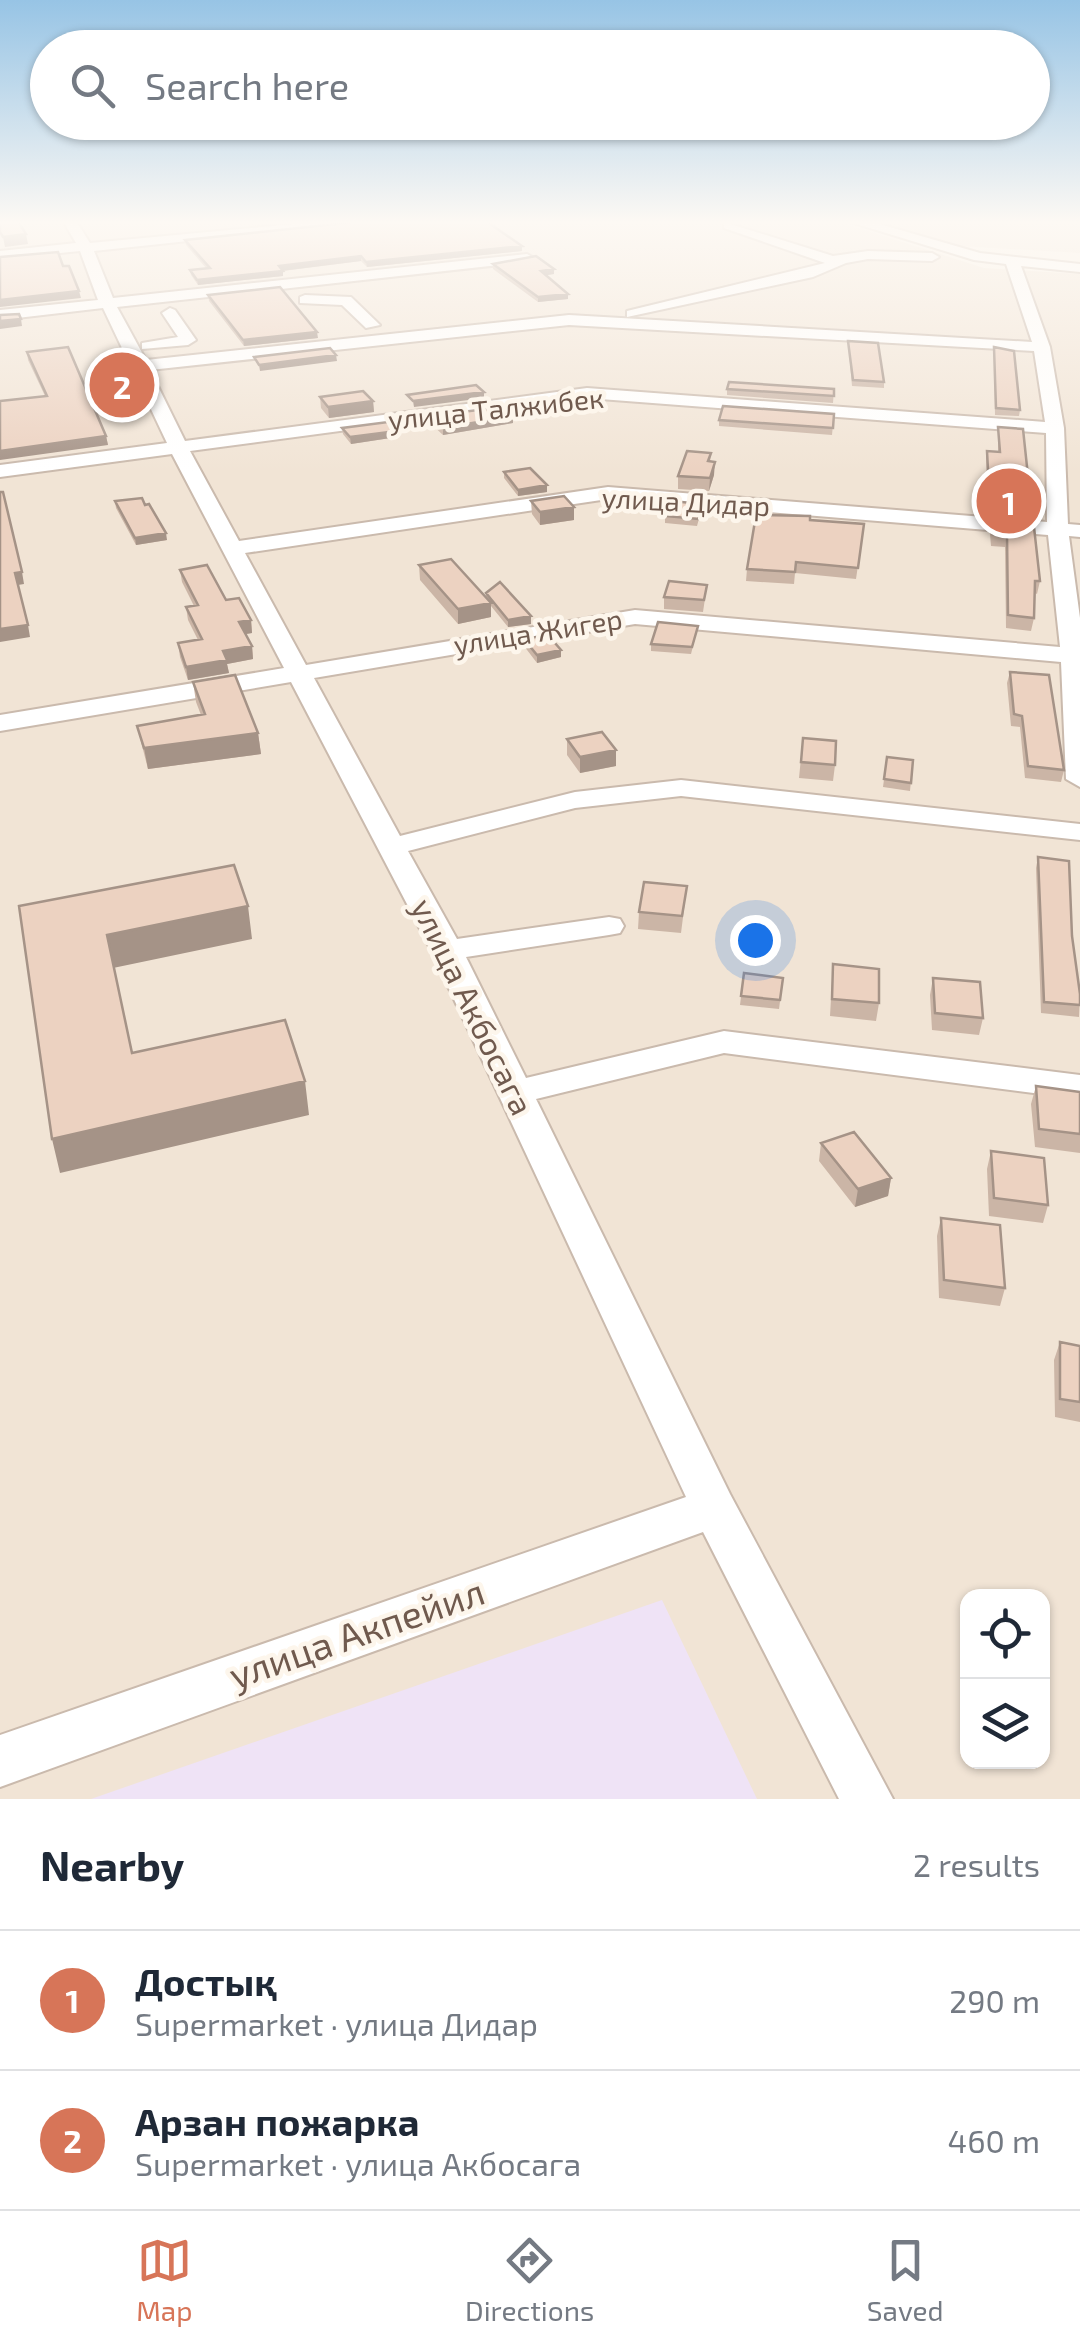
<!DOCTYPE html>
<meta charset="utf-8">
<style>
body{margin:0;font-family:"Exo 2",sans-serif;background:#f2f2f3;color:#1f2937}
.controls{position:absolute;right:30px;bottom:30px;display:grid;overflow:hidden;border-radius:20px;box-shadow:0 2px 8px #0004}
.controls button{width:90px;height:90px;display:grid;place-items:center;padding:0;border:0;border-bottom:2px solid #e0e1e3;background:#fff;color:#1f2937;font:50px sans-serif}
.you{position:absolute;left:755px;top:940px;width:35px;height:35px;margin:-25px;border:8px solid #fff;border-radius:50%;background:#1a73e8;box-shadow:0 0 0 15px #1a73e833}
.badge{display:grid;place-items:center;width:65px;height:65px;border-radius:50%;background:#d77558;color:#fff;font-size:32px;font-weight:700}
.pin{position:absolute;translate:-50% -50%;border:5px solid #fff;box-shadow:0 2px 10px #0006}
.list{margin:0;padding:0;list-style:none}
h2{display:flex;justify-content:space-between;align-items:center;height:130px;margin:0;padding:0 40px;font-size:42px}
h2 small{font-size:32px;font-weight:400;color:#747a83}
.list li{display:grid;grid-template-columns:65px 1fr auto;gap:30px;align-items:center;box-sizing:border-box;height:140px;padding:0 40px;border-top:2px solid #e0e1e3}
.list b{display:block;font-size:38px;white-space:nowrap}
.list p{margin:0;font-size:32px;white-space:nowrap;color:#747a83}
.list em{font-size:32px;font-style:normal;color:#747a83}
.icon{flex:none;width:55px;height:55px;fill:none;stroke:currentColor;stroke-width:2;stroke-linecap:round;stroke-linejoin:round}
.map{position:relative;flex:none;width:1080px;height:1799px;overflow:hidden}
.search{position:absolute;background:#fff;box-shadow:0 2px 8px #0004;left:30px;right:30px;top:30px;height:110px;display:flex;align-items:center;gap:25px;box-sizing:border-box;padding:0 35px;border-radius:55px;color:#747a83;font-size:38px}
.sheet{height:410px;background:#fff}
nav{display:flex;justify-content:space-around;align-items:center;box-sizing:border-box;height:140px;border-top:2px solid #e0e1e3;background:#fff;font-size:28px;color:#747a83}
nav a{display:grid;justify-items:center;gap:5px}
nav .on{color:#d77558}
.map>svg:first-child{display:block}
.residential{fill:#f1e4d5;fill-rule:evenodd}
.education{fill:#efe3f6}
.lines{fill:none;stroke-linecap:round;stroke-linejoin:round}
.minor-casing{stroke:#cabaad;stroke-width:4}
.minor{fill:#fff;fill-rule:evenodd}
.wall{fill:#cbb5a6}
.shaded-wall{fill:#a59387}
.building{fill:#ecd2c1;stroke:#a59387;stroke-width:2.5}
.labels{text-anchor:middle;stroke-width:9;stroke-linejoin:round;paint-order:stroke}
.far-street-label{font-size:28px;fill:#705a4e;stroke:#fdf6ec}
.street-label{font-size:32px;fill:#705a4e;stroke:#fdf6ec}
.near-street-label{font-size:38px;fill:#705a4e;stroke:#fdf6ec}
</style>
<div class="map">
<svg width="1080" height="1799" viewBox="0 0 1080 1799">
<rect width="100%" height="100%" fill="#faf2e6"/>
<!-- residential -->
<path class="residential" d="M0,221H836L984,268L1080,274V1799H0ZM968,1596H1042V1762H968Z
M871,221H1080V253L942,245Z"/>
<!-- education -->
<path class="education" d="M662,1600L757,1799H91Z"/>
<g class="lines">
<!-- minor casing -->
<g class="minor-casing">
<path id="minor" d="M63,221H76L90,243L326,221H377L94,251L113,298L527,254L534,258L527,262L117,307L146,360L569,315L1032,342L1006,264L974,260L847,221H869L980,253L1080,264V272L1021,266L1050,347L1064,428L1068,524L1080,525V537L1069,536L1080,618V787L1066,779L1061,662L635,624L314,678L400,836L575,792L681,780L1080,824V840L681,796L575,808L408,851L457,939L609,917L620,919L624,926L620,933L609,935L466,957L526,1078L724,1031L1080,1075V1099L724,1053L536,1099L730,1494L893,1799H839L703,1532L0,1787V1735L686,1497L431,950L291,682L0,731V715L284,668L172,454L0,477V465L167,443L103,308L0,320V310L98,300L80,251L0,259V251L76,243ZM569,325L1034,351L1045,422L587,388L185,441L150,370ZM587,398L1046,433L1047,522L608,487L239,541L190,451ZM608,499L1048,535L1060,647L635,610L306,665L245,553Z
M724,222L833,256L868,251L932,253L939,257L932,261L868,259L846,263L813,277L627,317V311L825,263L724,228Z
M305,295L351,297L380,325L366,328L342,305L300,303V297Z
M170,308L175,310L196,340L188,345L142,349V343L178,337L162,313Z"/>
</g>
<!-- minor -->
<use href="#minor" class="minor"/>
</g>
<!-- wall -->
<path class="wall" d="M185,240L522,246V251L367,267L361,261L283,271V276L198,285L191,275L190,270L206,268L186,245Z
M493,264L554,269V274L546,275L568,294V299L538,302L493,269Z
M208,295L318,338L244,346L209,301Z
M848,341L884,382V388L852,386Z
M994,347L1020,410L1019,416L995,415Z
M27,352L106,436L108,445L45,396L28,360Z
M727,389H834L833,403L727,395Z
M320,397L373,401L374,412L329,418L321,408Z
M834,414L832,435L719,426V420Z
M430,416L513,423L443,435L430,423Z
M998,427L1028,476L1026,483L1022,482L1024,510L1023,516L989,514L986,457L987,451H998Z
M342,428L397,431V437L351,444L343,434Z
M711,453L710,462L714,475L709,491L678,489V476Z
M504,472L547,492L518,496L504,478Z
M115,501L167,540L136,545L116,508Z
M531,501L574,520L540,525L532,514Z
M703,504L697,526L665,523V516Z
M810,520L864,524L856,579L795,573L794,584L746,581L747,569Z
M993,522L1034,527L1040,581L1037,594L1035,593L1034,618L1031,631L1006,628L1005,547L991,546L990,534Z
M419,565L486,598V593L531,616V624L508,627L491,606V617L458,624L420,580Z
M180,570L226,600L251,620L252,633L245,634L252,646L253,659L227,664L229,673L188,680L180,657L178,643L198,640L188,620L186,607L194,606L182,582Z
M707,585L703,612L664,609V597Z
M698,626L691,654L651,651V644Z
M524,639L561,650V657L537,663L524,646Z
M1010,672L1064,770L1061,782L1025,778L1020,727L1011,726L1007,683Z
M193,682L258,733L261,754L148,769L137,726L201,715L196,702Z
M803,738L835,765L833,781L799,778Z
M567,739L616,750V766L580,773L567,755Z
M887,757L913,760L910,791L883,787Z
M1038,857L1072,936L1080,994L1079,1017L1041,1013L1036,868Z
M687,886L681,933L638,929L639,912Z
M833,964L879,1003L876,1021L830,1016Z
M744,973L783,978L779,1009L740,1005Z
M933,978L983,1018L979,1035L932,1030L930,995Z
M1036,1086L1080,1092V1153L1035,1147L1031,1104Z
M821,1143L891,1178L888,1196L855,1207L819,1161Z
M991,1151L1048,1205L1043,1223L989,1216L987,1169Z
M941,1218L1005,1288L1000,1306L939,1298L937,1236Z
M1060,1342L1080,1346V1422L1055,1417L1054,1360Z"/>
<!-- shaded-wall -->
<path class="shaded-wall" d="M26,234L28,244L5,247L3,237Z
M522,246V251L367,267L366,262Z
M361,256V261L281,271H283V276L198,285L197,280L279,266Z
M554,269V274L541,276V271Z
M79,291L81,298L0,307V300Z
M568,294V299L538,302V297Z
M21,319L22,326L0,329V321Z
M317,332L318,338L244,346L243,340Z
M336,355L337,361L260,371L259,365Z
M484,392V398L414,407L413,401Z
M373,401L374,412L329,418L328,407Z
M513,416V423L443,435V428Z
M397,431V437L351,444L350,437Z
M106,436L108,445L0,460V451Z
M715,462L714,475L709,491L710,478Z
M547,485V492L518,496V490Z
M574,507V520L540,525V512Z
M166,533L167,540L136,545L135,538Z
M22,572L24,584L18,585L15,573Z
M491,603V617L458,624V609Z
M531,616V624L508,627V620Z
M251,620L252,633L240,635L239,622Z
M28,625L30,637L0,642V629Z
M252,646L253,659L227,664L229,673L188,680L186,667L223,651Z
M561,650V657L537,663V655Z
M258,733L261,754L148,769L144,748Z
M616,750V766L580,773V757Z
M248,906L252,939L113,968L107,935Z
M305,1081L309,1115L60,1173L52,1139Z
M891,1178L888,1196L855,1207L858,1189Z"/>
<!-- building -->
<path class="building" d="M0,221H18L26,234L3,237L0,232Z
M363,221H486L522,246L366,262L361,256L279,266L283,271L197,280L190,270L210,268L185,240Z
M58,252L63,266H69L79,291L0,300V257Z
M536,256L554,269L541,271L568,294L538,297L493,264Z
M280,287L317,332L243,340L208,295Z
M19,314L21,319L0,321V315Z
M848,341L878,343L884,382L853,380Z
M68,347L106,436L0,451V401L47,396L27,352Z
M994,347L1014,351L1020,410L996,408Z
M330,348L336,355L259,365L254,357Z
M729,382L834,389V396L727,389Z
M476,385L484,392L413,401L407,395Z
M363,391L373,401L328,407L320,397Z
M723,406L834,414L833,428L719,420Z
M502,407L513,416L443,428L430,416Z
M388,422L397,431L350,437L342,428Z
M998,427L1023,429L1028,476L1021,475L1024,510L990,507L987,451L1000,452Z
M687,451L711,453L708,461L715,462L710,478L678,476Z
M530,468L547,485L518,490L504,472Z
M0,492H3L22,572L15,573L28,625L0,629Z
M564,496L574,507L540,512L531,501Z
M142,498L145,505L149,504L166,533L135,538L115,501Z
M671,501L703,504L698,519L665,516Z
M756,515L810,516V520L864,524L858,568L796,562L795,572L747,569Z
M993,522L1034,527L1040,581H1035L1034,618L1008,615L1007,535L993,534Z
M451,559L491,603L458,609L419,565Z
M207,565L226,600L239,598L251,620L239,622L252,646L223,651L227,660L186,667L178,643L202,639L186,607L198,605L180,570Z
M669,581L707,585L704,600L664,597Z
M500,582L531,616L508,620L486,593Z
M658,622L698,626L692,647L651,644Z
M548,635L561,650L537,655L524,639Z
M1010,672L1049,675L1064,770L1028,766L1022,716L1014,714Z
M235,675L258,733L144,748L137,726L205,714L193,682Z
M602,732L616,750L580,757L567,739Z
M803,738L836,741L835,765L801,762Z
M887,757L913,760L911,783L884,779Z
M1038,857L1069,861L1072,936L1080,994V1005L1044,1002Z
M234,865L248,906L107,935L132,1053L285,1020L305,1081L52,1139L19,906Z
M644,882L687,886L682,916L639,912Z
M833,964L879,969V1003L832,999Z
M744,973L783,978L780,1000L741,996Z
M933,978L980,982L983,1018L935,1013Z
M1036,1086L1080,1092V1134L1039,1129Z
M854,1132L891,1178L858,1189L821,1143Z
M991,1151L1044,1158L1048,1205L994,1198Z
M941,1218L1000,1225L1005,1288L944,1280Z
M1060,1342L1080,1346V1402L1060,1399Z"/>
<!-- sky -->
<linearGradient id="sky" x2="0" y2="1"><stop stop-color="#97c4e5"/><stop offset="0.47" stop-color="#fdf9f4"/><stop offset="1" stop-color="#fdf9f4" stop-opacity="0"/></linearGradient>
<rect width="1080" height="473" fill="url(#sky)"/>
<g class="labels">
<!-- far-street labels -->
<g class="far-street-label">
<text transform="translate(496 409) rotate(-6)" y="10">улица Талжибек</text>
<text transform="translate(686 502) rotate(3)" y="10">улица Дидар</text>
<text transform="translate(538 632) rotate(-9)" y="10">улица Жигер</text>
</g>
<!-- street labels -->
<g class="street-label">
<text transform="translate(472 1007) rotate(64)" y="11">улица Акбосага</text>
</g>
<!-- near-street labels -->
<g class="near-street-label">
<text transform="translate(357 1634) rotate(-19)" y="13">улица Акпейил</text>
</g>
</g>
</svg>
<div class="controls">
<button><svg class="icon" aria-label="locate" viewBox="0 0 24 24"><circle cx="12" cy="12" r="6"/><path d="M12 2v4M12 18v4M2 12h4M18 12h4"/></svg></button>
<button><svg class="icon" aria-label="layers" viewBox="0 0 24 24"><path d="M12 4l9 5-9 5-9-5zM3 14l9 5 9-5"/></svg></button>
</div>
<div class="you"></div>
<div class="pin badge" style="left:1009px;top:501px">1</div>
<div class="pin badge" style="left:122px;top:385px">2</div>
<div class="search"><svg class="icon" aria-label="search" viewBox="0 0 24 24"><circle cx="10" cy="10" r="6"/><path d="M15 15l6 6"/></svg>Search here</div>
</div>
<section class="sheet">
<h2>Nearby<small>2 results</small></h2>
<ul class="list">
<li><span class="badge">1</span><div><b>Достық</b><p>Supermarket · улица Дидар</p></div><em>290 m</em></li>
<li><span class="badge">2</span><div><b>Арзан пожарка</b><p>Supermarket · улица Акбосага</p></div><em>460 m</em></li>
</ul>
</section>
<nav>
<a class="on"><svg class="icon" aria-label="map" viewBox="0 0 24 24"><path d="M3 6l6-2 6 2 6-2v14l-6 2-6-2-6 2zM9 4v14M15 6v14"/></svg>Map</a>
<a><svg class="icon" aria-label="directions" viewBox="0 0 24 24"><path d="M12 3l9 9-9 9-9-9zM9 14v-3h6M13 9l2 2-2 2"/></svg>Directions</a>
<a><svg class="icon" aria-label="saved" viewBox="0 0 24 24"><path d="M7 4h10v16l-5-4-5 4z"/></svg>Saved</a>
</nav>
